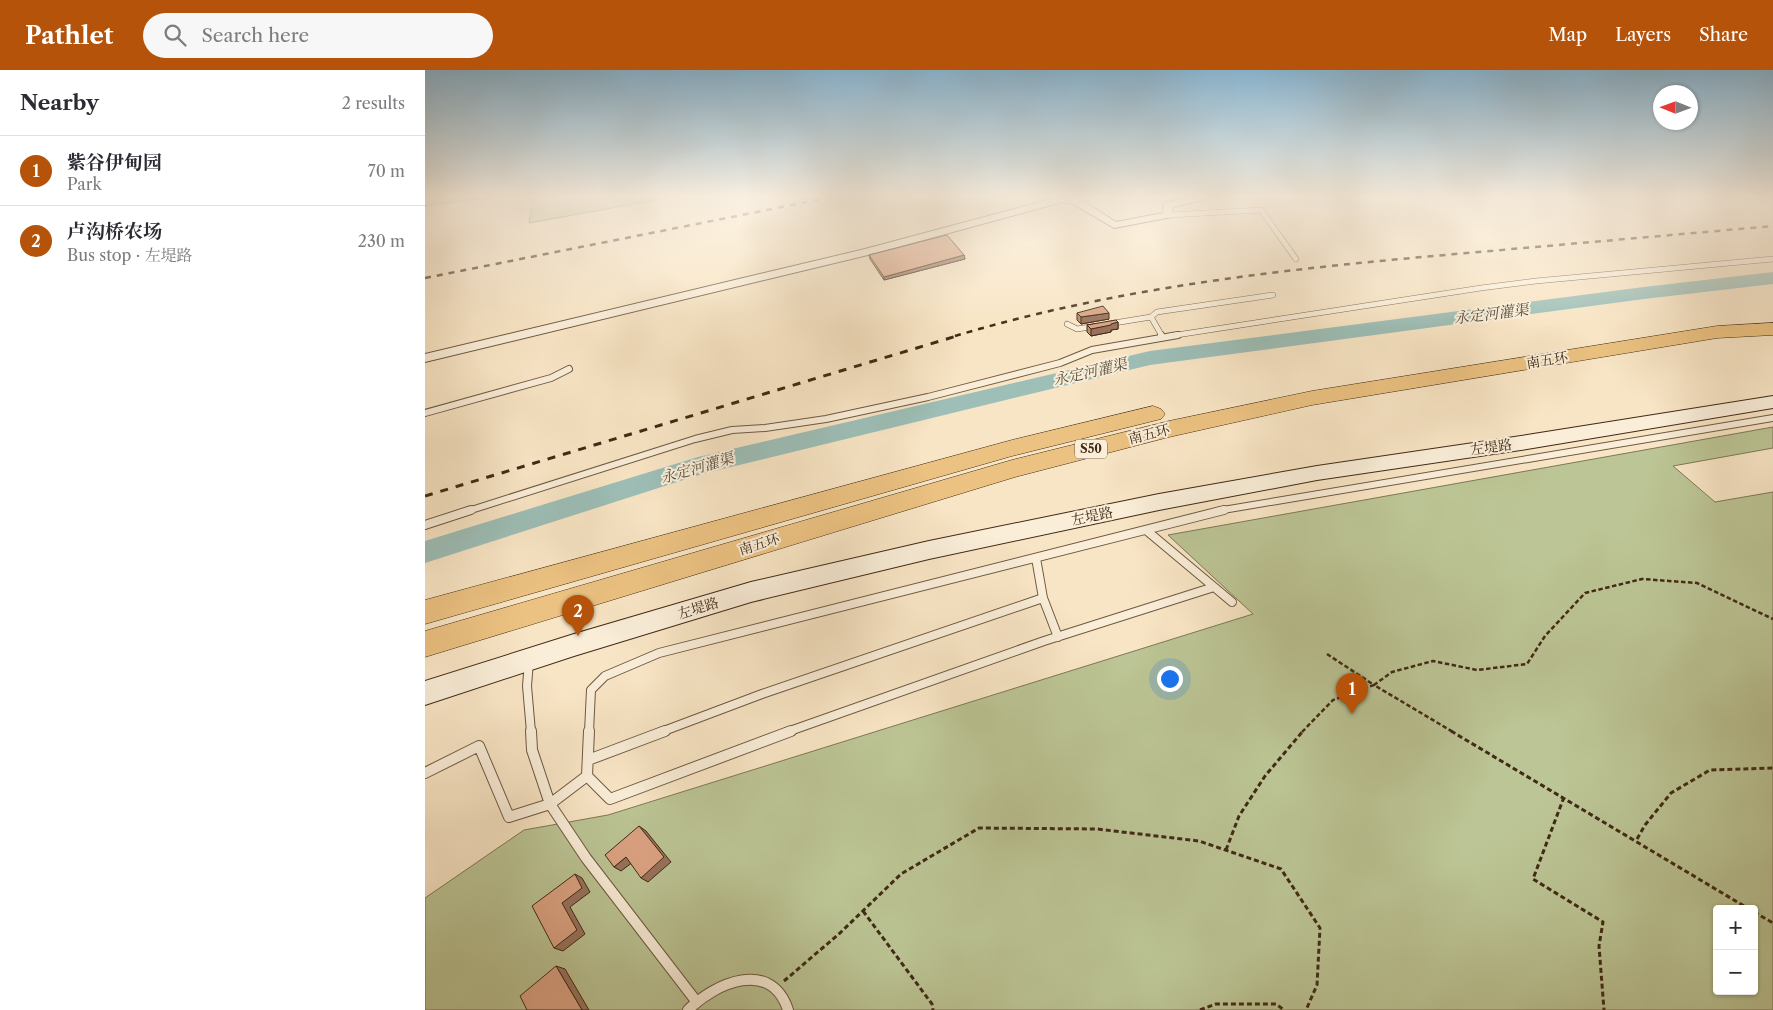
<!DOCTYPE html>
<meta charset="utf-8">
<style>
body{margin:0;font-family:"Libre Caslon Text","Noto Serif SC",serif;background:#f7f7f7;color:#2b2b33}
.controls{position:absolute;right:15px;bottom:15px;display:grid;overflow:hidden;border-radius:5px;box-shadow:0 1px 4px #0004}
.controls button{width:45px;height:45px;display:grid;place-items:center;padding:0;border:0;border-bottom:1px solid #e1e1e2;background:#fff;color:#2b2b33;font:25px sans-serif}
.compass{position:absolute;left:1228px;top:15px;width:45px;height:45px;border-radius:50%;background:#fff;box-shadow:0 1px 4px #0004;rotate:271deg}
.you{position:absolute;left:744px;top:608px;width:18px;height:18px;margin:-12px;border:4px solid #fff;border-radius:50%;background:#1a73e8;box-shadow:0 0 0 8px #1a73e833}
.badge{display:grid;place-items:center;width:32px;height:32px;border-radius:50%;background:#b45309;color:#fff;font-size:16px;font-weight:700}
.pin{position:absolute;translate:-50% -41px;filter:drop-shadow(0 1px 2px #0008)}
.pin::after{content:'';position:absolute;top:26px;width:18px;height:15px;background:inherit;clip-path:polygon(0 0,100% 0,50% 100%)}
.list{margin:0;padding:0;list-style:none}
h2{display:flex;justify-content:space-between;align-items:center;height:65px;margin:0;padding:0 20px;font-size:21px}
h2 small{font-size:16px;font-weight:400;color:#7c7c81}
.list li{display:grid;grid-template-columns:32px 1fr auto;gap:15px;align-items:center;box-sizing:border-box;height:70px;padding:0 20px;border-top:1px solid #e1e1e2}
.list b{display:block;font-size:19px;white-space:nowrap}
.list p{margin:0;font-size:16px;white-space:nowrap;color:#7c7c81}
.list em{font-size:16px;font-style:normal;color:#7c7c81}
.icon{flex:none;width:28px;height:28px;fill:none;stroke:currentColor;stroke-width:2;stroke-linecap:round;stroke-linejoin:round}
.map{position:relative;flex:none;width:1348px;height:940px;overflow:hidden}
header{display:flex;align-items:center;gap:30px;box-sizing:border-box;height:70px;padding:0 25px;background:#b45309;color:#fff}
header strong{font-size:24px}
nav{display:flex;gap:28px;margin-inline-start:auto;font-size:18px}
.search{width:350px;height:45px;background:#f7f7f7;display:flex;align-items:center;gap:12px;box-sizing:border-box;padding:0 18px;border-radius:28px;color:#7c7c81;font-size:19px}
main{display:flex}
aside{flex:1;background:#fff}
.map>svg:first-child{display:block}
.green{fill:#bcc595;stroke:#7e7855;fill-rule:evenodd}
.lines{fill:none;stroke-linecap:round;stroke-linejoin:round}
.river{fill:#9dbfb8;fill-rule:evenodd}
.service-far3-casing{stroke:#6e5941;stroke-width:6}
.service-far2-casing{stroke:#6e5941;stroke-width:8}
.service-far1-casing{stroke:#6e5941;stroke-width:10}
.service-casing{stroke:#6e5941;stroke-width:12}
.minor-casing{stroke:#6e5941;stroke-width:2}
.secondary-casing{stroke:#402a15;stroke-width:2}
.motorway-casing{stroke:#402a15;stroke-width:1}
.path-far1{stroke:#402a15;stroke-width:2.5;stroke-dasharray:4.5 2.5;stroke-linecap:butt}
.path{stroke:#402a15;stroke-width:3;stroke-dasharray:5 3;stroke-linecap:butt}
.service-far3{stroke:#faeed9;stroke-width:5}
.service-far2{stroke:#faeed9;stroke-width:6}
.service-far1{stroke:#faeed9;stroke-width:8}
.service{stroke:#faeed9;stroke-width:10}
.minor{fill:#faeed9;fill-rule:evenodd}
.secondary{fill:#faeed9;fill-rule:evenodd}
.motorway{fill:#ecc282;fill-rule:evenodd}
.rail-far1{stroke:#402a15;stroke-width:2.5;stroke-dasharray:6 6;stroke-linecap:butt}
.rail{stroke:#402a15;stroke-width:3;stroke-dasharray:8 8;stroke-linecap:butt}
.wall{fill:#bc8c71;stroke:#402a15}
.shaded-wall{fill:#99725c;stroke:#402a15}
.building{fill:#dba383;stroke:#402a15}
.labels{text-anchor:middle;stroke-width:4;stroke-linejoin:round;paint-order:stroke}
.shield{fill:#faeed9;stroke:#786550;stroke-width:1}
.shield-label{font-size:12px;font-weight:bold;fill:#402a15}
.street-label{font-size:14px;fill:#402a15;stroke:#faeed9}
.water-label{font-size:15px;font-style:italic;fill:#574f3e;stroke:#faeed9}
</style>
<header>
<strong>Pathlet</strong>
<div class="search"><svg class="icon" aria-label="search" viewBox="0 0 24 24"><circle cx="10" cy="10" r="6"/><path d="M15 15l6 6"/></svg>Search here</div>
<nav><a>Map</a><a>Layers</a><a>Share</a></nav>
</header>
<main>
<aside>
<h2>Nearby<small>2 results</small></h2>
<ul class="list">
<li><span class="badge">1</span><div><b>紫谷伊甸园</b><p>Park</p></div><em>70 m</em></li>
<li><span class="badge">2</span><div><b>卢沟桥农场</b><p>Bus stop · 左堤路</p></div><em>230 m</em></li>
</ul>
</aside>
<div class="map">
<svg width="1348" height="940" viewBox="0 0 1348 940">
<rect width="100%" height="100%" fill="#f8e5c5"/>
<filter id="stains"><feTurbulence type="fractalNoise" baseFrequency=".004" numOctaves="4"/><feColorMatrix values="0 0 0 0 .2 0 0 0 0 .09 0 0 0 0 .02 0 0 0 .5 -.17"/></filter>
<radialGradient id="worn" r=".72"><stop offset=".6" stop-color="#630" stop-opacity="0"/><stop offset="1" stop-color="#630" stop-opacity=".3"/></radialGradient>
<!-- green -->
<path class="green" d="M0,127H70L0,136Z
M108,127H248L104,153Z
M1348,357V378L1248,396L1290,432L1348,422V940H0V828L99,760L183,745L828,544L743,465ZM1292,839H1329V921H1292Z"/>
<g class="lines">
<!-- river -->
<path class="river" d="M1348,202V214L1219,229L725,295L277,404L0,493V471L273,387L725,281L1219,217Z"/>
<!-- service-far3 casing -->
<g class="service-far3-casing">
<path id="service-far3" d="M743,145L836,140L871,189
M726,247L737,266
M642,254L652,259L672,256
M683,254L726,247L732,242L848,225
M745,266L1056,218L1111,211L1348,189"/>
</g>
<!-- service-far2 casing -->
<g class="service-far2-casing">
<path id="service-far2" d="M736,265L737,267
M0,343L126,308L144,299
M43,441L270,369L307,360L340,358L401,349L503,327L635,293L667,280L753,265
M792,441L1348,348"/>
</g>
<!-- service-far1 casing -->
<g class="service-far1-casing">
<path id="service-far1" d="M0,455L46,440
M721,460L807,532
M618,528L633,567
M104,591L102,616L106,662
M164,662L166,620L180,606L234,583L799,440
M236,662L337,624L618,528L611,488
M362,662L619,571L789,517"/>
</g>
<!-- service casing -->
<g class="service-casing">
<path id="service" d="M106,661L107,680L125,734L161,788L271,931
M163,690L240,661
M0,703L54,676L84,747L125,734L162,706L164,661
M162,706L185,729L366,661
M263,940C290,913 346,888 363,940"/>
</g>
<!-- minor casing -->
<g class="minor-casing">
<path id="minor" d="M634,127L655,129L691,152L738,143L739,133L766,127H784L782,129L748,137L747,147L689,158L648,134L638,132L447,184L0,292V284L440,179Z"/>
</g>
<!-- secondary casing -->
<g class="secondary-casing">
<path id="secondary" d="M1348,326V338L1102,379L892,410L734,440L504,489L326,532L149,586L0,635V611L149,564L326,512L504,471L734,424L892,396L1102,365Z"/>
</g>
<!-- motorway casing -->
<g class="motorway-casing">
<path id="motorway" d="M1348,253V265L1292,268L887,335L744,367L590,407L0,587V561L587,390L744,351L887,321L1292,256Z
M728,336L736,339L740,344L736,349L587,386L0,554V530L587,370Z"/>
</g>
<!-- path-far1 -->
<path class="path-far1" d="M902,584L949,615L967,602L1008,591L1052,600L1102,594L1120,566L1160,523L1217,509L1272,513L1348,549
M877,662L908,630L949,615L1028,662"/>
<!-- path -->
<path class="path" d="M1026,661L1324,839
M1139,727L1108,809L1178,852L1174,876L1179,940
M1212,769L1220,755L1246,723L1285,700L1348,698
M801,780L814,746L840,706L878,661
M438,841L507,934L508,940
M1329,842L1348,853
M359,911L415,863L476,804L554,758L672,759L774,771L856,799L895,858L892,915L881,940
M775,940L791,934H851L859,940"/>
<!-- service-far3 -->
<use href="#service-far3" class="service-far3"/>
<!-- service-far2 -->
<use href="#service-far2" class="service-far2"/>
<!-- service-far1 -->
<use href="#service-far1" class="service-far1"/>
<!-- service -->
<use href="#service" class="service"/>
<!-- minor -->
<use href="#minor" class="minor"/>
<!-- secondary -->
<use href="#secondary" class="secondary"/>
<!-- motorway -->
<use href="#motorway" class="motorway"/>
<!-- rail-far1 -->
<path class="rail-far1" d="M0,208L407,127
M530,266C697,216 869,198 1042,183C1144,174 1246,165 1348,156"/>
<!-- rail -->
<path class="rail" d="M0,426L535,265"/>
</g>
<!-- wall -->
<path class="wall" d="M444,185H539L540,189L459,210L445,189Z
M652,243L684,249L656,254L652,250Z
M693,252V259L686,260V262L666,266L662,262V255Z"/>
<!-- shaded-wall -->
<path class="shaded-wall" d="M539,185L540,189L459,210V207Z
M684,243V249L656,254V247Z
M693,252V259L686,260V262L666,266V259Z
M214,756L221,761L246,792L223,812L216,808Z
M201,787L208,792L196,801L189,797Z
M150,804L157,808L165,822L145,837L160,864L138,881L129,878L137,833Z
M131,896L140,899L164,940H157Z"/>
<!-- building -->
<path class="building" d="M522,165L539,185L459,207L444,185Z
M678,236L684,243L656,247L652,243Z
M691,250L693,252L686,254V255L666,259L662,255Z
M214,756L239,787L216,808L201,787L189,797L180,785Z
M150,804L157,818L137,833L152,860L129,878L107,836Z
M131,896L157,940H102L95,926Z"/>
<!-- sky -->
<linearGradient id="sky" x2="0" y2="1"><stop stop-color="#8ab8d5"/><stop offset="0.49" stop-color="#fcf3e5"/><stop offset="1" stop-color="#fcf3e5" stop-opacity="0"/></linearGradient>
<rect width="1348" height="258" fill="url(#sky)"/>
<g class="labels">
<!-- shield labels -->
<rect class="shield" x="650" y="369.5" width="32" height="19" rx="4"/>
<g class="shield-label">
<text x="666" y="383">S50</text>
</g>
<!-- street labels -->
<g class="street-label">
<text transform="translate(1122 290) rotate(-9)" y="5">南五环</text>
<text transform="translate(724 364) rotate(-14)" y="5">南五环</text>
<text transform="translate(1066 377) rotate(-8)" y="5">左堤路</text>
<text transform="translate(667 446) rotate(-12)" y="5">左堤路</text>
<text transform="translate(334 474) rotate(-17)" y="5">南五环</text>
<text transform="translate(273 538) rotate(-17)" y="5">左堤路</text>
</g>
<!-- water labels -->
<g class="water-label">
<text transform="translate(1066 244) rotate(-7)" y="5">永定河灌渠</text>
<text transform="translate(665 302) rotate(-13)" y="5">永定河灌渠</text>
<text transform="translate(272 398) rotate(-16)" y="5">永定河灌渠</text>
</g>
</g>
<rect width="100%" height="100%" filter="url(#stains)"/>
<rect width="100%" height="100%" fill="url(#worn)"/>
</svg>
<div class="controls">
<button>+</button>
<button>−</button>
</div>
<svg class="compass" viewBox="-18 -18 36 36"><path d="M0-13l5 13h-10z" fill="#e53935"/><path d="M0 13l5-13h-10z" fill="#7c7c81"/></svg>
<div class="you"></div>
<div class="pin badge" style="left:927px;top:644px">1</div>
<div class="pin badge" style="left:153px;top:566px">2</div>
</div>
</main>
